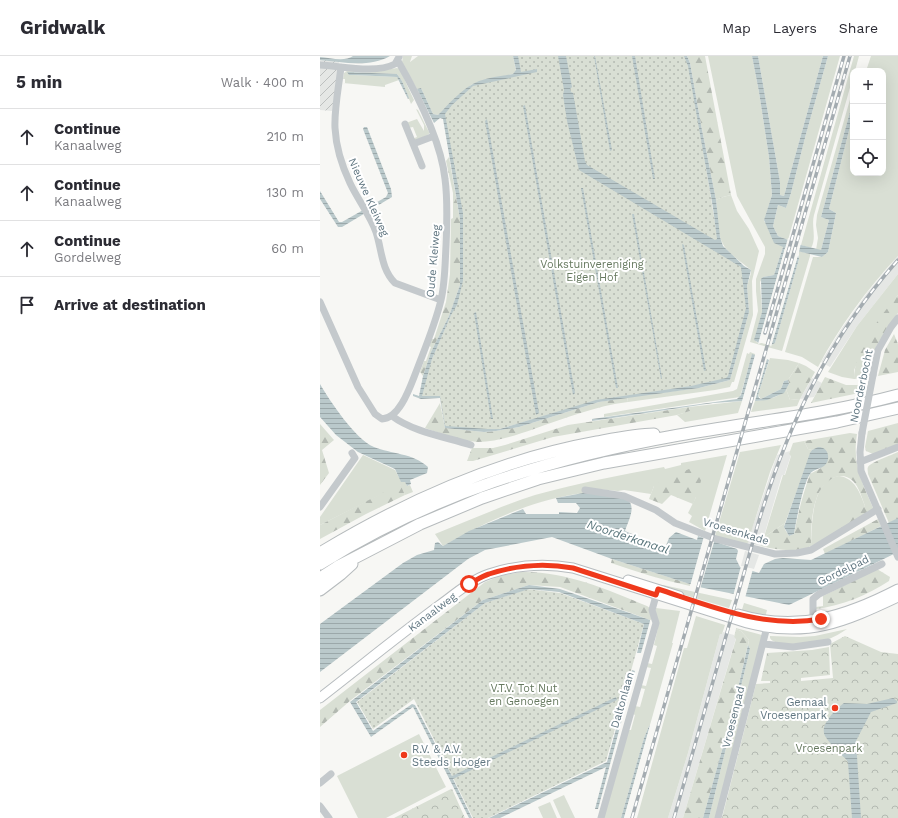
<!DOCTYPE html>
<meta charset="utf-8">
<style>
body{margin:0;font-family:"Work Sans",sans-serif;background:#f2f2f3;color:#2b2b33}
.controls{position:absolute;right:12px;top:12px;display:grid;overflow:hidden;border-radius:8px;box-shadow:0 4px 16px #0002}
.controls button{width:36px;height:36px;display:grid;place-items:center;padding:0;border:0;border-bottom:1px solid #e1e1e2;background:#fff;color:#2b2b33;font:20px sans-serif}
.stop{position:absolute;width:12px;height:12px;margin:-9px;border:3px solid #ef391c;border-radius:50%;background:#fff}
.stop.end{background:#ef391c;border-color:#fff;box-shadow:0 1px 4px #0008}
.list{margin:0;padding:0;list-style:none}
h2{display:flex;justify-content:space-between;align-items:center;height:52px;margin:0;padding:0 16px;font-size:17px}
h2 small{font-size:13px;font-weight:400;color:#7c7c81}
.list li{display:grid;grid-template-columns:26px 1fr auto;gap:12px;align-items:center;box-sizing:border-box;height:56px;padding:0 16px;border-top:1px solid #e1e1e2}
.list b{display:block;font-size:15px;white-space:nowrap}
.list p{margin:0;font-size:13px;white-space:nowrap;color:#7c7c81}
.list em{font-size:13px;font-style:normal;color:#7c7c81}
.icon{flex:none;width:22px;height:22px;fill:none;stroke:currentColor;stroke-width:2;stroke-linecap:round;stroke-linejoin:round}
.map{position:relative;flex:none;width:578px;height:762px;overflow:hidden}
header{display:flex;align-items:center;gap:24px;box-sizing:border-box;height:56px;padding:0 20px;background:#fff;border-bottom:1px solid #e1e1e2}
header strong{font-size:19px}
nav{display:flex;gap:22px;margin-inline-start:auto;font-size:14px}
main{display:flex}
aside{flex:1;background:#fff}
.map>svg:first-child{display:block}
.built{fill:#e5e7e5}
.industrial{fill:url(#industrial-furrows)}
.grass{fill:#d9dfd4}
.forest{fill:url(#forest-firs)}
.park{fill:url(#park-crowns)}
.garden{fill:url(#garden-dots)}
.water{fill:url(#water-rules)}
.pier{fill:#f7f7f4}
.lines{fill:none;stroke-linecap:round;stroke-linejoin:round}
.major-casing{stroke:#b7bcbf;stroke-width:11}
.highway-casing{stroke:#b6bbbd;stroke-width:13}
.minor{stroke:#c4c9cc;stroke-width:7}
.major{stroke:#fff;stroke-width:9}
.highway{stroke:#fff;stroke-width:11}
.rail-casing{stroke:#a4acb1;stroke-width:3.5}
.rail{stroke:#fff;stroke-width:2;stroke-dasharray:6;stroke-linecap:butt}
.minor-bridge{stroke:#c4c9cc;stroke-width:7}
.route{stroke:#ef391c;stroke-width:5}
.poi-dot{fill:#ef391c;stroke:#fff;stroke-width:1.5}
.labels{text-anchor:middle;stroke-width:4;stroke-linejoin:round;paint-order:stroke}
.street-label{font-size:11px;fill:#607681;stroke:#fff}
.park-label{font-size:11px;fill:#66795f;stroke:#fff}
.poi-label{font-size:11px;fill:#607681;stroke:#fff;text-anchor:end}
.water-label{font-size:12px;font-style:italic;fill:#5a767c;stroke:#fff}
</style>
<header>
<strong>Gridwalk</strong>
<nav><a>Map</a><a>Layers</a><a>Share</a></nav>
</header>
<main>
<aside>
<h2>5 min<small>Walk · 400 m</small></h2>
<ul class="list">
<li><svg class="icon" aria-label="ahead" viewBox="0 0 24 24"><path d="M12 20V5M6 11l6-6 6 6"/></svg><div><b>Continue</b><p>Kanaalweg</p></div><em>210 m</em></li>
<li><svg class="icon" aria-label="ahead" viewBox="0 0 24 24"><path d="M12 20V5M6 11l6-6 6 6"/></svg><div><b>Continue</b><p>Kanaalweg</p></div><em>130 m</em></li>
<li><svg class="icon" aria-label="ahead" viewBox="0 0 24 24"><path d="M12 20V5M6 11l6-6 6 6"/></svg><div><b>Continue</b><p>Gordelweg</p></div><em>60 m</em></li>
<li><svg class="icon" aria-label="arrive" viewBox="0 0 24 24"><path d="M6 21V4h12l-3 4 3 4H6"/></svg><div><b>Arrive at destination</b></div></li>
</ul>
</aside>
<div class="map">
<svg width="578" height="762" viewBox="0 0 578 762">
<defs>
<pattern id="industrial-furrows" width="10" height="10" patternUnits="userSpaceOnUse"><rect width="10" height="10" fill="#e5e7e5"/><path d="M-1 1l2-2M0 10L10 0M9 11l2-2" fill="none" stroke="#bdc0bf"/></pattern>
<pattern id="forest-firs" width="22" height="20" patternUnits="userSpaceOnUse"><rect width="22" height="20" fill="#d9dfd4"/><path d="M5 1l3.5 6h-7zM16 11l3.5 6h-7z" fill="#b3b9b1"/></pattern>
<pattern id="park-crowns" width="20" height="18" patternUnits="userSpaceOnUse"><rect width="20" height="18" fill="#d9dfd4"/><path d="M2 6a3 3 0 1 1 6 0M12 15a3 3 0 1 1 6 0" fill="none" stroke="#b3b9b1"/></pattern>
<pattern id="garden-dots" width="8" height="8" patternUnits="userSpaceOnUse"><rect width="8" height="8" fill="#d9dfd4"/><path d="M2 2h.1M6 6h.1" fill="none" stroke="#b3b9b1" stroke-width="1.8" stroke-linecap="round"/></pattern>
<pattern id="water-rules" width="6" height="5" patternUnits="userSpaceOnUse"><rect width="6" height="5" fill="#bac9cb"/><path d="M0 2.5h6" fill="none" stroke="#9ba8aa"/></pattern>
</defs>
<rect width="100%" height="100%" fill="#f7f7f4"/>
<!-- built -->
<path class="built" d="M578,200V218L537,270L510,311L501,306L522,272L547,237Z
M492,322L502,327L494,341L480,343Z
M470,395L469,398L471,399L464,420L462,419L441,490L427,487L457,399Z
M425,495L439,499L434,513L421,510Z
M403,576L414,579V581L416,582L363,762H348L368,697L400,578H402Z"/>
<!-- industrial -->
<path class="industrial" d="M0,2L19,6L12,55L0,54Z"/>
<!-- grass -->
<path class="grass" d="M83,0H92L90,6L98,0H193L196,15L193,18L161,25L151,29L118,59L113,58L101,32L97,33L82,6Z
M388,0H432L439,36L449,101L452,139L444,165L463,191L454,219L443,221L440,226L442,256L436,286L451,289L455,287L479,203V195L490,198V200L462,295L430,286L438,255L436,235V223L445,198V191L417,140Z
M438,0H503L464,140L460,139V126Z
M508,0H520L468,184L458,180L453,170L458,149L466,152L471,137L486,78Z
M534,0H539L535,15H533V21L494,159C491,170 497,182 491,192L481,189Z
M551,0H578V200C547,233 519,271 498,311L482,301L465,296L493,201H502L508,196L516,157L509,153L533,59V117H563V15H546Z
M77,12L80,13C85,24 89,34 94,44L91,48L82,25L77,18L34,16V19L77,21L79,24L65,29V31L23,27H25V23H23L24,17L27,15H57Z
M533,33V45L501,161L509,164L501,194H496L498,182L496,169L497,159Z
M96,53L98,54L109,76V78L96,85L92,83L97,81L93,71L88,72L86,67L97,63L104,75V69Z
M411,139L417,155L429,173L439,195L432,225L433,259L414,326H412L410,331L395,334L308,346L307,341L379,332L410,324L429,256L427,230L431,217V214C423,207 407,197 403,188C396,176 398,158 396,144L403,141Z
M578,218V239L557,267L534,314V323L522,321L508,316L537,270Z
M430,296L435,298V299H432L420,341L284,361V358L413,335L417,333L427,297L429,298Z
M450,302L468,304L479,307L468,324L464,325L461,333L441,343L438,339Z
M466,333L470,344L480,343L477,350L431,356L435,345C445,344 460,342 466,333Z
M422,345L418,357L365,366L357,359L370,355L369,351Z
M484,385L488,393L492,394L465,467L444,481L463,419H465L471,400L469,398L473,387Z
M461,389L450,416L427,489L395,480L420,396Z
M43,399L75,414L81,425H85L87,430L90,429L93,436L85,439L80,429L0,469V461Z
M407,399L385,475L369,466L372,460L368,457L376,441L334,430L331,438L304,434L298,435L265,432L263,437C215,443 164,466 123,490L115,478C148,465 181,450 215,439C258,427 301,419 344,411L345,413L361,409V407Z
M519,420C535,422 540,437 545,450L511,480L491,490C492,469 491,424 519,420Z
M343,529L412,544L409,552L341,532Z
M424,547L447,554L445,562L421,557Z
M336,552L360,555L352,587H353L330,669L329,670L324,682L301,762H284L308,674H311L315,659L313,658L315,650L320,651L325,633L320,632L321,629L326,630L331,612L326,611L327,607L332,608L337,590L334,589L338,572L335,554Z
M376,560L405,569L402,578H400L368,697L348,762H317L364,592H367Z
M416,572L442,579L396,762H389L430,593L428,589L429,584L421,575L416,573Z
M527,573C521,577 514,581 507,584C496,587 456,593 450,582V580L480,581L495,580Z
M99,678L126,731L66,762H38L17,720Z
M244,739L255,762H241L233,744Z
M230,746L237,762H223L218,751Z"/>
<!-- forest -->
<path class="forest" d="M367,0H385L411,139L403,141L396,144L381,69L370,7Z
M129,101L140,163V229L129,260L111,296L103,320L100,316L104,305H106L111,291L109,290L111,283H114L126,246L130,218L131,163L133,162V137L126,105Z
M578,239V257L569,269L557,289L550,305L547,322L534,323C534,295 560,260 578,239Z
M574,278L578,288V316L558,320L565,294Z
M479,307L486,310L495,316L480,343L470,344L466,333L469,328L468,324Z
M505,321L526,329H546L544,336L491,347Z
M307,341L308,346C276,350 245,362 214,373C196,379 177,386 158,386C140,385 122,378 105,372L120,347L125,372L164,376L176,375L199,371L279,346Z
M369,351L370,355L357,359L233,381L153,405H147L152,392H173L185,389L248,369Z
M578,367V388L553,398L546,395L545,391L548,375Z
M0,368L14,384L2,394L9,417L0,429Z
M530,377L537,378C532,409 542,426 554,454L511,480L512,472L515,469L545,450C542,442 539,431 533,425C519,412 502,427 497,441C491,457 491,474 491,490C477,497 456,494 441,490L444,481L465,467C463,473 466,475 469,480L474,478C478,457 483,438 490,418L501,412L494,393L492,394L488,393L484,385Z
M578,396V462L569,467L548,418C548,415 547,413 548,411C551,406 572,399 578,396Z
M380,408L385,412L376,441L373,448L351,439L342,448L329,443L334,430L338,427Z
M80,428L85,439L46,458L0,483V469L2,468Z
M558,463L561,470L505,498L503,493Z
M292,503L370,528V530C343,524 317,516 291,507Z
M557,513L570,521L569,525C548,539 521,550 496,553V551L503,550V540Z
M201,516C245,515 286,533 327,550L330,552L333,563L330,564L240,531L209,529L163,544L31,644L0,671V654L165,526L180,520Z
M416,573L421,575L429,584L407,680H406L383,762H363L416,583L414,581Z"/>
<!-- park -->
<path class="park" d="M525,580L561,596L578,598V762H402L436,628L450,627V625H441L447,597L492,594L509,591L510,619L481,622V625L513,622L510,588Z
M132,733L145,762H74L131,733Z"/>
<!-- garden -->
<path class="garden" d="M195,0H366L369,8L399,191L426,213V228L427,253L409,322L404,325L278,345L176,374L125,371L120,341L102,342L100,339L112,303L135,249L142,227V167L124,55L153,29L197,19Z
M207,533L240,537L324,568L286,705L168,762H153L94,643L53,673L37,646L165,547Z"/>
<!-- water -->
<path class="water" d="M33,0H70C49,12 22,6 0,4V1C10,2 25,6 33,0Z
M193,0H198L201,16L217,13V16L153,30L132,49L125,58L143,157V225L137,249L131,259L112,303L102,340H120L125,369L126,370L168,373H180L276,344L371,330L406,322L408,320L426,252L421,211L259,114L247,65L243,39L244,34L238,0H246L252,31L250,33L251,36L253,37L265,105L267,109L395,184L397,183L393,152L368,10L364,0H367L370,7L381,69L396,144L400,181L403,190L424,210L431,214L427,230L429,256L410,324L379,332L279,346L199,371L176,375L164,376L125,372L120,342L101,343L93,340V338L99,340L103,320L111,296L129,260L140,229V163L123,63L120,62L114,67L97,33L101,32L113,58L118,59C130,47 142,32 159,25C170,21 182,20 193,18L196,14Z
M274,0H275L292,94L290,95Z
M312,0H315L335,123H333Z
M432,0H438L460,126V139L464,140L503,0H508L486,78L471,137L466,152L458,149L453,170L458,180L481,189L501,194L509,164L501,161L533,45V59L509,153L516,157L508,196L502,201L465,192L439,287L434,284L442,256L441,223L443,221L454,219L463,191L454,187L444,164L452,139L449,101L439,36Z
M27,16L77,18L82,25L89,42L88,43L77,21L34,19H29Z
M205,49L255,337L253,339L203,50Z
M167,63L219,357L216,359L165,65Z
M44,71H47L71,133L72,141L22,171H18L0,143V135L19,166H22L66,141L68,137L43,73Z
M261,132H263L298,332H296Z
M312,158H314L342,322L341,323Z
M362,188L364,189L386,314L384,315Z
M478,199L479,203L455,287L451,289Z
M156,256L173,363H171L154,257Z
M432,298L435,299L422,345L393,347L272,365V363L417,343L421,339Z
M447,303L449,304L438,339L439,342L441,343L461,333L464,325L468,324L469,328L464,337L447,344L435,345Z
M0,328C10,345 35,383 54,391C71,398 93,397 108,411L107,417L90,424L91,428L87,430L85,426H81L75,413L38,396L16,379L0,361Z
M498,391C505,391 509,396 508,403C506,414 495,411 490,418C483,428 476,465 474,478L469,480L464,471L490,397L492,394Z
M263,437L277,438L307,443C317,451 308,465 305,475L345,492L349,482L356,476L377,484L378,480L417,493L418,495L416,503L420,511L439,517L444,508L455,503L463,502L491,504L578,462V496L469,549L379,531L292,503L232,481L165,494L148,503L0,616V568L83,507L97,499L114,494L115,487L118,486L123,490L149,475L203,453L206,458H239V456L257,457L260,452L256,447H238L236,442Z
M209,529L240,533L330,564V565L321,597H317L324,568L239,536L209,533L165,547L36,646L53,675L92,648L95,649L132,720L296,641L297,644L133,723L152,762H149L93,651L51,681L30,646L163,544Z
M428,589L430,593L389,762H383L406,680H407Z
M312,614L315,615L278,753H275L286,711L180,762H169L287,706Z
M573,642L577,645V647L551,656L536,685L541,762H532L528,706C525,701 521,699 517,695C513,690 508,685 505,680C499,669 516,653 524,647L547,648Z
M330,669L304,762H301L324,682L329,670Z"/>
<!-- pier -->
<path class="pier" d="M468,182L481,187L479,196L451,291L450,289L477,197L467,194L441,287L438,288Z
M384,480L395,483L380,533L370,530Z
M421,510L433,513L425,542L413,540Z
M331,667L332,670L306,762H304Z"/>
<g class="lines">
<!-- major casing -->
<g class="major-casing">
<path id="major" d="M308,524L359,540
M418,558C477,576 526,560 578,533
M0,642C40,611 79,579 120,549C135,538 151,524 169,518C196,509 225,507 253,512L427,567C487,583 525,566 578,541"/>
</g>
<!-- highway casing -->
<g class="highway-casing">
<path id="highway" d="M0,497C86,445 178,404 277,386C293,383 317,378 334,378
M0,508C112,438 230,402 359,379C432,366 507,358 578,339
M0,522L17,511L100,468L162,442L218,423L284,407L517,366L578,352
M0,534L21,518L32,508"/>
</g>
<!-- minor -->
<path class="minor" d="M0,9C21,10 56,18 75,8L79,1
M21,11C19,29 14,54 15,72C16,91 22,110 30,127C38,144 50,159 56,176C62,194 61,213 75,227L121,244
M85,68L102,110
M93,88L114,80
M0,246L38,331L55,358L62,363C80,362 90,331 96,316C105,292 115,269 121,244C125,227 125,208 126,190C127,167 128,145 125,123C121,85 97,38 78,5
M553,319L558,294L571,271L578,262
M72,360C93,376 126,381 151,389
M542,377L540,396L541,415L578,501
M540,406L578,391
M265,434L304,440L336,454L355,467L396,483L455,498L477,497L491,494L558,453
M0,451L35,402L32,397
M493,564V543L499,538L562,508
M444,588L473,591L508,586
M0,727L11,718
M0,750L9,762
M281,762L336,567L332,554L338,533
M398,762L448,567"/>
<!-- major -->
<use href="#major" class="major"/>
<!-- highway -->
<use href="#highway" class="highway"/>
<!-- rail casing -->
<g class="rail-casing">
<path id="rail" d="M445,277L524,0
M312,762C384,508 458,254 530,0
M354,762L438,468C468,368 508,283 578,204"/>
</g>
<!-- rail -->
<use href="#rail" class="rail"/>
<!-- minor-bridge -->
<path class="minor-bridge" d="M542,377L553,319"/>
</g>
<g class="lines">
<!-- route -->
<path class="route" d="M149,528C155,525 162,520 169,518C196,509 225,507 253,512L336,539L338,533C390,550 445,573 501,563"/>
</g>
<!-- markers -->
<g class="poi-dot">
<circle cx="515" cy="652" r="4"/>
<circle cx="84" cy="699" r="4"/>
</g>
<g class="labels">
<!-- street labels -->
<g class="street-label">
<text transform="translate(49 141) rotate(66)" y="4">Nieuwe Kleiweg</text>
<text transform="translate(113 205) rotate(-85)" y="4">Oude Kleiweg</text>
<text transform="translate(541 330) rotate(-78)" y="4">Noorderbocht</text>
<text transform="translate(416 475) rotate(17)" y="4">Vroesenkade</text>
<text transform="translate(523 514) rotate(-26)" y="4">Gordelpad</text>
<text transform="translate(112 556) rotate(-37)" y="4">Kanaalweg</text>
<text transform="translate(302 644) rotate(-74)" y="4">Daltonlaan</text>
<text transform="translate(413 661) rotate(-76)" y="4">Vroesenpad</text>
</g>
<!-- park labels -->
<g class="park-label">
<text x="272" y="212">Volkstuinvereniging<tspan x="272" dy="13">Eigen Hof</tspan></text>
<text x="204" y="636">V.T.V. Tot Nut<tspan x="204" dy="13">en Genoegen</tspan></text>
<text x="509" y="696">Vroesenpark</text>
</g>
<!-- poi labels -->
<g class="poi-label">
<text x="507" y="650">Gemaal<tspan x="507" dy="13">Vroesenpark</tspan></text>
<text x="92" y="697" text-anchor="start">R.V. &amp; A.V.<tspan x="92" dy="13">Steeds Hooger</tspan></text>
</g>
<!-- water labels -->
<g class="water-label">
<text transform="translate(308 481) rotate(18)" y="4">Noorderkanaal</text>
</g>
</g>
</svg>
<div class="controls">
<button>+</button>
<button>−</button>
<button><svg class="icon" aria-label="locate" viewBox="0 0 24 24"><circle cx="12" cy="12" r="6"/><path d="M12 2v4M12 18v4M2 12h4M18 12h4"/></svg></button>
</div>
<div class="stop" style="left:149px;top:528px"></div>
<div class="stop end" style="left:501px;top:563px"></div>
</div>
</main>
